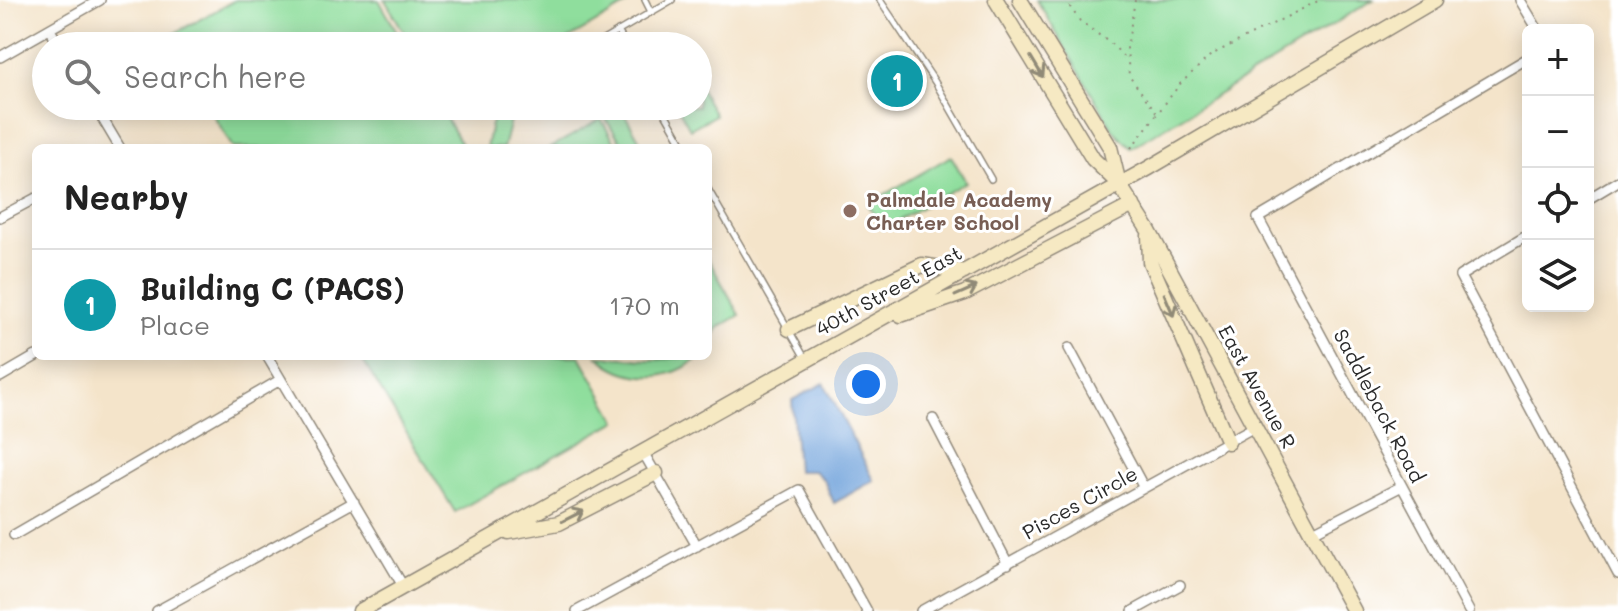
<!DOCTYPE html>
<meta charset="utf-8">
<style>
body{margin:0;font-family:Mali,sans-serif;background:#f6f6f6;color:#222}
.controls{position:absolute;right:24px;top:24px;display:grid;overflow:hidden;border-radius:12px;box-shadow:0 4px 20px #0003}
.controls button{width:72px;height:72px;display:grid;place-items:center;padding:0;border:0;border-bottom:2px solid #e0e0e0;background:#fff;color:#222;font:40px sans-serif}
.you{position:absolute;left:866px;top:384px;width:28px;height:28px;margin:-20px;border:6px solid #fff;border-radius:50%;background:#1a73e8;box-shadow:0 0 0 12px #1a73e833}
.badge{display:grid;place-items:center;width:52px;height:52px;border-radius:50%;background:#b5179e;color:#fff;font-size:26px;font-weight:700}
.pin{position:absolute;translate:-50% -50%;border:4px solid #fff;box-shadow:0 2px 8px #0006}
.list{margin:0;padding:0;list-style:none}
h2{display:flex;justify-content:space-between;align-items:center;height:104px;margin:0;padding:0 32px;font-size:34px}
h2 small{font-size:26px;font-weight:400;color:#767676}
.list li{display:grid;grid-template-columns:52px 1fr auto;gap:24px;align-items:center;box-sizing:border-box;height:112px;padding:0 32px;border-top:2px solid #e0e0e0}
.list b{display:block;font-size:30px;white-space:nowrap}
.list p{margin:0;font-size:26px;white-space:nowrap;color:#767676}
.list em{font-size:26px;font-style:normal;color:#767676}
.icon{flex:none;width:44px;height:44px;fill:none;stroke:currentColor;stroke-width:2;stroke-linecap:round;stroke-linejoin:round}
.map{position:relative;flex:none;width:1618px;height:611px;overflow:hidden}
.search{position:absolute;background:#fff;box-shadow:0 4px 20px #0003;left:32px;top:32px;width:680px;height:88px;display:flex;align-items:center;gap:20px;box-sizing:border-box;padding:0 28px;border-radius:44px;color:#767676;font-size:30px}
.panel{position:absolute;background:#fff;box-shadow:0 4px 20px #0003;left:32px;top:144px;width:680px;height:216px;border-radius:12px}
.map>svg:first-child{display:block}
.green{fill:#8fde9d;stroke:#5d8464;stroke-width:2}
.water{fill:#70a2db;stroke:#4e6683;stroke-width:2}
.lines{fill:none;stroke-linecap:round;stroke-linejoin:round}
.service-casing{stroke:#90887a;stroke-width:8}
.minor-casing{stroke:#90887a;stroke-width:12}
.secondary-casing{stroke:#90887a;stroke-width:17}
.path{stroke:#90887a;stroke-width:2;stroke-dasharray:2 6;stroke-linecap:butt}
.service{stroke:#fff;stroke-width:5}
.minor{stroke:#fff;stroke-width:9}
.secondary{stroke:#f6e9c3;stroke-width:14}
.oneway{stroke:#908a77}
.education-dot{fill:#8d6e63;stroke:#fff;stroke-width:3}
.labels{text-anchor:middle;stroke-width:6;stroke-linejoin:round;paint-order:stroke}
.education-label{font-size:20px;font-weight:bold;fill:#785e54;stroke:#fff;text-anchor:start}
.street-label{font-size:20px;fill:#2b2b2b;stroke:#fff}
</style>
<div class="map">
<svg width="1618" height="611" viewBox="0 0 1618 611">
<rect width="100%" height="100%" fill="#fff"/>
<filter id="ink" filterUnits="userSpaceOnUse"><feTurbulence type="fractalNoise" baseFrequency=".0125" numOctaves="2"/><feDisplacementMap in="SourceGraphic" scale="16" xChannelSelector="R" yChannelSelector="G"/><feConvolveMatrix kernelMatrix="1 2 1 2 8 2 1 2 1" color-interpolation-filters="sRGB"/></filter>
<filter id="wash" filterUnits="userSpaceOnUse"><feTurbulence type="fractalNoise" baseFrequency=".006" numOctaves="4" result="noise"/><feDisplacementMap in="SourceGraphic" scale="32" xChannelSelector="R" yChannelSelector="G"/><feGaussianBlur stdDeviation="1.8" result="paint"/><feColorMatrix in="noise" values="0 0 0 0 0 0 0 0 0 0 0 0 0 0 0 0 0 1.4 0 .05"/><feComposite in="paint" operator="in"/></filter>
<g filter="url(#wash)">
<rect width="100%" height="100%" fill="#f4e4ca"/>
<!-- green -->
<path class="green" d="M235,0H379L405,46H171L166,38Z
M385,0H635L556,46H408L410,42Z
M1037,0H1373L1131,148L1113,130Z
M698,85L715,115L690,129L677,106H698Z
M208,106H439L463,148H233Z
M500,106H522L510,121L503,148H486L491,124Z
M597,106H620L644,148H625Z
M601,119L618,148H550Z
M951,156L966,182L883,229L868,204Z
M708,259L740,315L718,328L708,346Z
M360,356H580L617,421L455,512Z
M598,356C616,356 632,360 649,360C665,360 682,356 700,356C671,383 627,383 598,356Z"/>
<!-- water -->
<path class="water" d="M824,383L874,480L834,503L824,480L814,471H797L792,400Z"/>
</g>
<g filter="url(#ink)">
<g class="lines">
<!-- service casing -->
<g class="service-casing">
<path id="service" d="M645,0L651,12
M880,0L935,82L991,179
M618,31L627,46
M593,46L672,0
M661,106L685,148
M708,189L805,358"/>
</g>
<!-- minor casing -->
<g class="minor-casing">
<path id="minor" d="M1520,0L1538,30
M50,30L60,46
M0,57L100,0
M95,106L120,148
M1588,199L1618,181
M0,217L36,198
M1528,235L1460,276L1618,574
M1069,348L1144,488
M267,356L403,586
M0,377L36,356
M933,419L1008,564
M643,452L697,546
M1313,532L1402,486
M14,535L280,380
M157,611L354,502
M577,611L799,490L867,611
M921,611L1256,426
M1133,611L1180,585
M1469,611L1258,218L1528,58"/>
</g>
<!-- secondary casing -->
<g class="secondary-casing">
<path id="secondary" d="M996,0L1093,159L1119,184L1149,231L1354,611
M1020,0L1110,147L1119,184
M1149,235L1150,262L1228,442
M901,315L965,293L1133,205
M789,329L922,265L964,272
M509,532L559,523L656,473
M360,611L1149,168L1435,0"/>
</g>
<!-- path -->
<path class="path" d="M1065,0L1080,21L1114,46L1126,60
M1135,0L1127,48L1129,76L1157,113
M1131,148L1180,84L1211,55L1320,0"/>
<!-- service -->
<use href="#service" class="service"/>
<!-- minor -->
<use href="#minor" class="minor"/>
<!-- secondary -->
<use href="#secondary" class="secondary"/>
</g>
<!-- one-way arrows -->
<defs><path id="oneway-shaft" d="M-6 0H5M1.5-3L5.5 0L1.5 3" fill="none" stroke-width="1.6" stroke-linecap="round" stroke-linejoin="round" transform="scale(2)"/></defs>
<g class="oneway">
<use href="#oneway-shaft" transform="translate(1037 67) rotate(59)"/>
<use href="#oneway-shaft" transform="translate(966 291) rotate(-24)"/>
<use href="#oneway-shaft" transform="translate(1169 305) rotate(67)"/>
<use href="#oneway-shaft" transform="translate(573 516) rotate(-27)"/>
</g>
</g>
<!-- markers -->
<circle class="education-dot" cx="850" cy="211" r="8"/>
<g class="labels">
<!-- education labels -->
<g class="education-label">
<text x="866" y="207">Palmdale Academy<tspan x="866" dy="23">Charter School</tspan></text>
</g>
<!-- street labels -->
<g class="street-label">
<text transform="translate(889 291) rotate(-29)" y="7">40th Street East</text>
<text transform="translate(1257 387) rotate(61)" y="7">East Avenue R</text>
<text transform="translate(1379 406) rotate(62)" y="7">Saddleback Road</text>
<text transform="translate(1080 503) rotate(-29)" y="7">Pisces Circle</text>
</g>
</g>
</svg>
<div class="controls">
<button>+</button>
<button>−</button>
<button><svg class="icon" aria-label="locate" viewBox="0 0 24 24"><circle cx="12" cy="12" r="6"/><path d="M12 2v4M12 18v4M2 12h4M18 12h4"/></svg></button>
<button><svg class="icon" aria-label="layers" viewBox="0 0 24 24"><path d="M12 4l9 5-9 5-9-5zM3 14l9 5 9-5"/></svg></button>
</div>
<div class="you"></div>
<div class="pin badge" style="left:897px;top:81px;background:#0f9aa8">1</div>
<div class="search"><svg class="icon" aria-label="search" viewBox="0 0 24 24"><circle cx="10" cy="10" r="6"/><path d="M15 15l6 6"/></svg>Search here</div>
<section class="panel">
<h2>Nearby<small></small></h2>
<ul class="list">
<li><span class="badge" style="background:#0f9aa8">1</span><div><b>Building C (PACS)</b><p>Place</p></div><em>170 m</em></li>
</ul>
</section>
</div>
